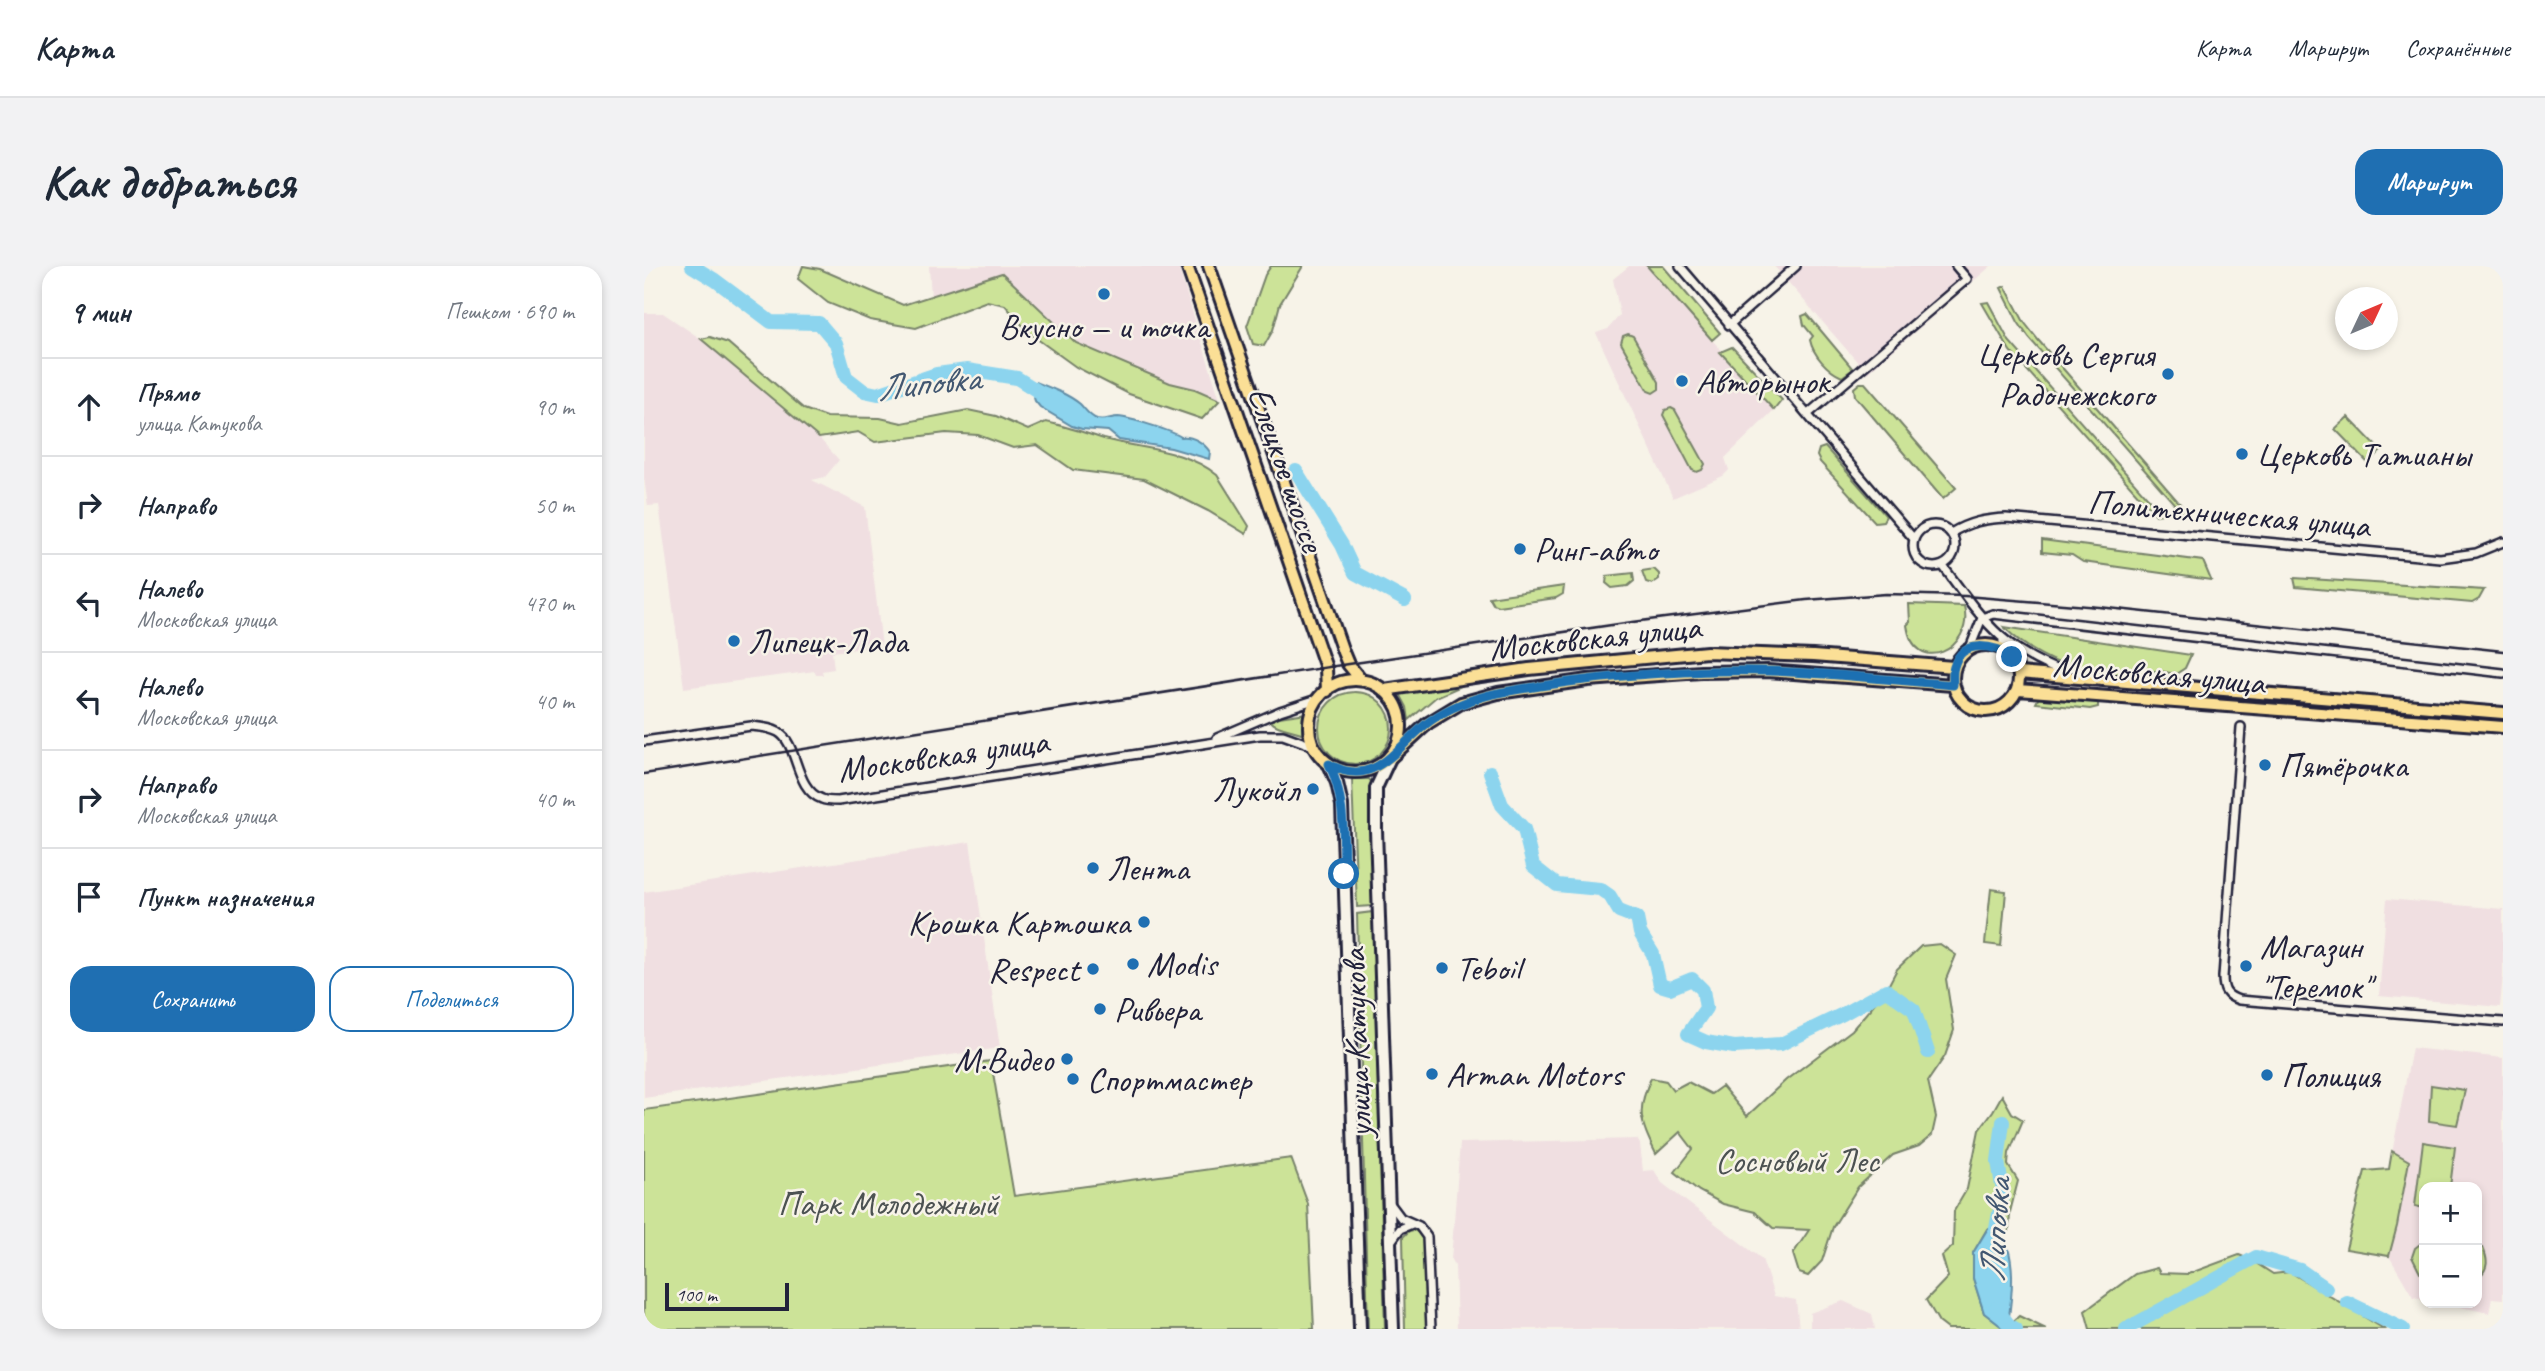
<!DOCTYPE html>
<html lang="ru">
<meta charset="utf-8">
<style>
body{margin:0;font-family:Caveat,sans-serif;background:#f2f2f3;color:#1f2937}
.controls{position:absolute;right:21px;bottom:21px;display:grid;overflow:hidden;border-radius:14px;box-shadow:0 4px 10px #0003}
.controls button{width:63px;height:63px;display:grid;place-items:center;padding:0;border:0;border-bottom:2px solid #e0e1e3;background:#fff;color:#1f2937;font:35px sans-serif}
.compass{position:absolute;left:1691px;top:21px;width:63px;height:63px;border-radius:50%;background:#fff;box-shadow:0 4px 10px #0003;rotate:46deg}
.scale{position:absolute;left:21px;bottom:18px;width:124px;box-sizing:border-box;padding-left:7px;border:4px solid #22223b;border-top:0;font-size:19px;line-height:24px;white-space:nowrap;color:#22223b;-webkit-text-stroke:5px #f7f3e8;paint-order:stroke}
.stop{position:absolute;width:21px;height:21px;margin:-16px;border:5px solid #1f6fb2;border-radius:50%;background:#fff}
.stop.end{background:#1f6fb2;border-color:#fff;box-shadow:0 2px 7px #0008}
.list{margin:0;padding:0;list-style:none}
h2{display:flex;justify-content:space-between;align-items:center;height:91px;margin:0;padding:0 28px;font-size:30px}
h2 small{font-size:23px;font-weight:400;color:#747a83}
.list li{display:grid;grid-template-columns:46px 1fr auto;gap:21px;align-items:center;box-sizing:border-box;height:98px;padding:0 28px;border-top:2px solid #e0e1e3}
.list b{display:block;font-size:26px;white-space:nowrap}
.list p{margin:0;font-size:23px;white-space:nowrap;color:#747a83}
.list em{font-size:23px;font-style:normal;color:#747a83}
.actions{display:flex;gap:14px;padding:21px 28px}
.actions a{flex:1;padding:16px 0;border:2px solid #1f6fb2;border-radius:21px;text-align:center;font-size:24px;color:#1f6fb2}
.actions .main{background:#1f6fb2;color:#fff}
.icon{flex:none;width:38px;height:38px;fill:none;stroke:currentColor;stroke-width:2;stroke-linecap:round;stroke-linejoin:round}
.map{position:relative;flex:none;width:1859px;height:1063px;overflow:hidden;border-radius:21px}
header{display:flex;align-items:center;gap:42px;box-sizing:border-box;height:98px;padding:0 35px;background:#fff;border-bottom:2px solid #e0e1e3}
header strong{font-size:33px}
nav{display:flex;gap:38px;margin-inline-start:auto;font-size:24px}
.intro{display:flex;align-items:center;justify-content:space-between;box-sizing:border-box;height:168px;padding:0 42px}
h1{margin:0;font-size:49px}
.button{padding:18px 32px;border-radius:21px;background:#1f6fb2;color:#fff;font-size:24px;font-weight:700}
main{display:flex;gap:42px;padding:0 42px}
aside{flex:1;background:#fff;border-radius:21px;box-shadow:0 4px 10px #0003}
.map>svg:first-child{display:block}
.built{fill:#f0dfe1}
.green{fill:#cce398;stroke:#77826a;stroke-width:2}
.water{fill:#8cd4ee;stroke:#628da6;stroke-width:2}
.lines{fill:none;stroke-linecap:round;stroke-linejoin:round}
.river{stroke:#8cd4ee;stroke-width:14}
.minor-casing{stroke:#22223b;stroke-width:12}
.secondary-casing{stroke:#22223b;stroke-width:16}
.primary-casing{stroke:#22223b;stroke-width:16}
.minor{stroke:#f7f3e8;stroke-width:7}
.secondary{stroke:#f7f3e8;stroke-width:10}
.primary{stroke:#fbdf96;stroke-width:10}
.rail{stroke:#22223b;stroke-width:2.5}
.route{stroke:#1f6fb2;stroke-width:9}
.poi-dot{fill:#1f6fb2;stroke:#f7f3e8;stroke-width:2.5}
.labels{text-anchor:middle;stroke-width:5;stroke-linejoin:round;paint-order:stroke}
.poi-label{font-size:35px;fill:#22223b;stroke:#f7f3e8;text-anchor:start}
.street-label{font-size:35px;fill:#22223b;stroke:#f7f3e8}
.park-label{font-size:35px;fill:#4c5252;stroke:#f7f3e8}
.water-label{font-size:37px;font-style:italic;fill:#425771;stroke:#f7f3e8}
</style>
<header>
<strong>Карта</strong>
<nav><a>Карта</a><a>Маршрут</a><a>Сохранённые</a></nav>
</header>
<div class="intro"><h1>Как добраться</h1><a class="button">Маршрут</a></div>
<main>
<aside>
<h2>9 мин<small>Пешком · 690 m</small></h2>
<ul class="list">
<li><svg class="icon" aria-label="ahead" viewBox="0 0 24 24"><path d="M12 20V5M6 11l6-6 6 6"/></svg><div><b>Прямо</b><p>улица Катукова</p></div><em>90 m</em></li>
<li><svg class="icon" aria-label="right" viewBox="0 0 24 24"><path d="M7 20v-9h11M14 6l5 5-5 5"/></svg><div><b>Направо</b></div><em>50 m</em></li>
<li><svg class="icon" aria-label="left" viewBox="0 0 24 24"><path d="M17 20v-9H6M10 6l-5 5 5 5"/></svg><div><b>Налево</b><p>Московская улица</p></div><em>470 m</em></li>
<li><svg class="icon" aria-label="left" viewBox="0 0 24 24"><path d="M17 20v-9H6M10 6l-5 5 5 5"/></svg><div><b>Налево</b><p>Московская улица</p></div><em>40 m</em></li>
<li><svg class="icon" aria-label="right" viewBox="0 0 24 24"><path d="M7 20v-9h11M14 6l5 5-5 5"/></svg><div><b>Направо</b><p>Московская улица</p></div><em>40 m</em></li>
<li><svg class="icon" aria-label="arrive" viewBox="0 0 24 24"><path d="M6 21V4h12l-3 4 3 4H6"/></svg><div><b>Пункт назначения</b></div></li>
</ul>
<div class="actions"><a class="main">Сохранить</a><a>Поделиться</a></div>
</aside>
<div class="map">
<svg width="1859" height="1063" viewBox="0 0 1859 1063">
<rect width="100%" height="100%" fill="#f7f3e8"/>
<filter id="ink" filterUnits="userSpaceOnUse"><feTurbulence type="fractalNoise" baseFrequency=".0143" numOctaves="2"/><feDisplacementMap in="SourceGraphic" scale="14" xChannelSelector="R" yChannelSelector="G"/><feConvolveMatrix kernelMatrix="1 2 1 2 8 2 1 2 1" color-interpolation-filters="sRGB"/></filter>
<g filter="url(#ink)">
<!-- built -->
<path class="built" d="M285,0H534L576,134L526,117L432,77L358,7L287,30Z
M985,0H1003L1130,144L1081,192L1085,204L1079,210L1029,232L952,67L964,63L976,49L969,13Z
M1130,0H1347L1223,107Z
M0,47H19L57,73L175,172L195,194L181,211L168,214L221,241L238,380L188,386L190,403L178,405L179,409H172L171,405L40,422L15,239L4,240L0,212Z
M326,576L356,782L0,832V626Z
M1743,633L1859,643V708L1856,741L1735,730Z
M1768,782L1859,792V1033L1848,1032L1845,1047L1797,1037H1833V921H1780V1033L1769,1031L1745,990L1702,983L1721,905L1745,903Z
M993,873L996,878L999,905L1010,904L1018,917L1118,993L1130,1030L1152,1034L1155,1063H813L811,1000L807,994L816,877Z
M1199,1035L1228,1048L1231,1063H1166V1047Z"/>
<!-- green -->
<path class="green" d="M159,0L176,3L259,39L358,7L432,77L526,117L551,123L576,134L558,153L485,128L432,101L385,67L361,39L343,35L272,62L226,54L184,37L154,13Z
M627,0H659L636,38L629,64L620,80L609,78L603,60L621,9Z
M1003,0H1019L1076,67L1068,74Z
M1361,20L1380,56L1395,75L1544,247L1540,249L1385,72L1374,56L1357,22Z
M1344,36L1365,75L1518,248L1512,249L1366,85L1338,37Z
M1163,48L1209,103L1198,111C1184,105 1169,89 1166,74L1169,70L1160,59L1158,50Z
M984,68L989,70L1015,116V123L1009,127L1004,125L977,77L979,70Z
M66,71L84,77L160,143L182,151L236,152L258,157L324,144L352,150L384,164L402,156C422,160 441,167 460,173C497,183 542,183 573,209L605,260L602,268L564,245L500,213L429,204L393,179L369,182L334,169L302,167L231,176L214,166L175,172L57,73Z
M1088,81L1138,134L1130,144L1076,86Z
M1216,117H1221L1312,222L1299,233L1211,130L1210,122Z
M1027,142L1031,144L1061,198L1058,204L1053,206L1048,204L1019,149L1021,144Z
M1704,151L1737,185L1724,197L1691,163Z
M1181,181L1242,250L1239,255L1231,256L1176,196L1173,190L1175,183Z
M1398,274L1559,295L1567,314L1439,296L1428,289L1398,286Z
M1010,303L1015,308V313L1008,318L1002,316L998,305Z
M989,307L990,315L984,320L968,322L962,317L963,310Z
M1650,312L1840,324L1835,333L1828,337L1652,321Z
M920,320L919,328L912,332L854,340L849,338L845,331Z
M1265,338L1320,340C1331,385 1270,411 1263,359L1266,356Z
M1360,361L1547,389L1541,402L1532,408C1525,407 1518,405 1511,405C1504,406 1497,410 1489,411C1443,412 1392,394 1360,361Z
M824,417L792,431L765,454L763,441L756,428Z
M675 462a36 36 0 1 1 72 0a36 36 0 1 1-72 0Z
M1396,429L1454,436V441L1446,443L1392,437Z
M663,447L662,469C651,463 632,463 627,455L635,451Z
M708,513H725L728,517L726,534L728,640L713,641Z
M1347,623L1362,625L1357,680L1341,678Z
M729,646L741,1063H724L713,648Z
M1296,678L1312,689L1302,713L1310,764L1301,790L1284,815L1292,851L1288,869L1275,880L1249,889L1214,921L1189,961L1178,995L1164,1010L1155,1007L1149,988L1165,964L1129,962L1111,946L1079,938L1055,925L1031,906L1049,883L1036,866L1012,888C996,855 992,845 1007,812L1022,815L1029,824L1044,816L1067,828L1078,820L1103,850L1142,814L1208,764L1242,724L1253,703L1277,680Z
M347,795L370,930L647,892L664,938L670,1063H0V844Z
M1787,819L1821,824L1813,859L1785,855Z
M1358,829L1368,847L1379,854L1365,887L1364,899L1374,915L1366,946L1365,965L1343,963L1329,987V1012L1340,1047L1361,1063H1304L1295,1056L1282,1034L1304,1011L1298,990L1309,980L1310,945L1323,923L1335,864L1349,845Z
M1779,876L1811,881L1806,921H1780V942L1771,940Z
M1748,885L1765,895L1753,960L1745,990L1702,983L1721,905L1745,903Z
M770,964L778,969L780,974L783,1063H761L759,971L765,965Z
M1780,975V1007H1776L1768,991L1771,982Z
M1833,982H1839C1844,994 1845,1002 1835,1011H1833Z
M1595,989L1607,994L1629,1008L1646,1006L1740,1063H1446L1441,1045L1491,1008L1513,1002L1516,1007L1544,1008Z
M1375,1050L1402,1063H1366L1365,1059Z"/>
<!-- water -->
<path class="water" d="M392,116C407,122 424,128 436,138C442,144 445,150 453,153C461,155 467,151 474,151C487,152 528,165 537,171C548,169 560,177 566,186L565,193L527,182L475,174L464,165L438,163L428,160L396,141L391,135L386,119Z
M1344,962L1354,964C1374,986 1368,1030 1364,1058L1358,1061L1340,1047L1329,1012V987Z"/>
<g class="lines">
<!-- river -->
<path class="river" d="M48,0L71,14L127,56L175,57L192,77L202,111L220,125L234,128L293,108L323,104L373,112L400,129
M652,205L698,279L711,307L761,334
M846,506L858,539L880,563L889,600L913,619L956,623L966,630L975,645L993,652L996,667L1009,688L1016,719L1026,722L1048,713L1059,724L1062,742L1044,768L1062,776L1090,781L1137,778L1199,748L1242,724L1270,744L1284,786
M1348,982L1359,927L1354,895L1359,856
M1703,1036L1759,1063
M1352,1042L1365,1059L1372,1063
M1482,1063L1612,991L1656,1004L1682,1022"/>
<!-- minor casing -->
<g class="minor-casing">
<path id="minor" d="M1036,0L1270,273
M1085,59L1152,0
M1164,148L1323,13L1312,0
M1269 280a21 21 0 1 1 42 0a21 21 0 1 1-42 0Z
M1307,267C1325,256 1341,253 1362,252L1796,292L1832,287L1859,276
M1299,300C1340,355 1356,383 1424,408
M1338,352L1349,348L1859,407
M1359,375L1368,391
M1326,382L1338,352
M1597,461L1579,711C1579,724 1582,730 1595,734L1859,756
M573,472L636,445L673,433
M0,475L107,460C116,461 125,461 134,466C155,478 150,523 178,533C182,535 189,535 194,535L616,469H639L669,480
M745,936L757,952L775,960L783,971L787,1063
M746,977L756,963L768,958"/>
</g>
<!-- secondary casing -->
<g class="secondary-casing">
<path id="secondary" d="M746,492L732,522V564L749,1063
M685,498L693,517L698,539L716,1063"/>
</g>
<!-- primary casing -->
<g class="primary-casing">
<path id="primary" d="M543,0L682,402L683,425
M565,0L699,386L704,398L717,414
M1309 412a33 33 0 1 1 66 0a33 33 0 1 1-66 0Z
M1375,407L1859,447
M665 460a46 46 0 1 1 92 0a46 46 0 1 1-92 0Z
M740,424L885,403L1063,386L1169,390L1310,401
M1374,424L1859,461
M746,492L784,457L817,437L854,427L944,414L1057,406L1123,405L1309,419"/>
</g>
<!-- minor -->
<use href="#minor" class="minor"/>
<!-- secondary -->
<use href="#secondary" class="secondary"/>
<!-- primary -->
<use href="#primary" class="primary"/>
<!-- rail -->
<path class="rail" d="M0,508L704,398L981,357L1162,334L1242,328L1321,330L1455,341L1859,385"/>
</g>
</g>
<g class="lines" filter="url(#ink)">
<!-- route -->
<path class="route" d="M700,608C699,571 702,533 685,498C731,525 753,479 786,455C807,440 830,432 854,427C942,411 1034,403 1124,405C1185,407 1247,414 1309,419C1309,413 1308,406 1310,401C1317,372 1350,379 1368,391"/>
</g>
<!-- markers -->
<g class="poi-dot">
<circle cx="460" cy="28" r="7"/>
<circle cx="1524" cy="108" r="7"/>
<circle cx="1038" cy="115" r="7"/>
<circle cx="1598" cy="188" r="7"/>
<circle cx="876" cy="283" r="7"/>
<circle cx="90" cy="375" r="7"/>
<circle cx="1621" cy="499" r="7"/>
<circle cx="669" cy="523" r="7"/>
<circle cx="449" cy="602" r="7"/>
<circle cx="500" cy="656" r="7"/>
<circle cx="489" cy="698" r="7"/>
<circle cx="1602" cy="700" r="7"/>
<circle cx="798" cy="702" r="7"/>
<circle cx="449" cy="703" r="7"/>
<circle cx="456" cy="743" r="7"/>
<circle cx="423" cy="793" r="7"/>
<circle cx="788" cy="808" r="7"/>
<circle cx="1623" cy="809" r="7"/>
<circle cx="429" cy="813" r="7"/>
</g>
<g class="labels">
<!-- poi labels -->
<g class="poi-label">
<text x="460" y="72" text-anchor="middle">Вкусно — и точка</text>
<text x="1510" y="100" text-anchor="end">Церковь Сергия<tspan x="1510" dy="40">Радонежского</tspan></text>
<text x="1052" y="127">Авторынок</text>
<text x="1612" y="200">Церковь Татианы</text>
<text x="890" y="295">Ринг-авто</text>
<text x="104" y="387">Липецк-Лада</text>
<text x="1635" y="511">Пятёрочка</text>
<text x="655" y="535" text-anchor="end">Лукойл</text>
<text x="463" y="614">Лента</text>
<text x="486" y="668" text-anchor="end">Крошка Картошка</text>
<text x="1616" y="692">Магазин<tspan x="1616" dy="40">"Теремок"</tspan></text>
<text x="503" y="710">Modis</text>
<text x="812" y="714">Teboil</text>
<text x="435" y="715" text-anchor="end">Respect</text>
<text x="470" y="755">Ривьера</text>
<text x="409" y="805" text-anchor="end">М.Видео</text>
<text x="802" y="820">Arman Motors</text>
<text x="1637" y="821">Полиция</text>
<text x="443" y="825">Спортмастер</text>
</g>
<!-- street labels -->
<g class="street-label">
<text transform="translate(643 203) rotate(71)" y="12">Елецкое шоссе</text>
<text transform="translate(1585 247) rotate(5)" y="12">Политехническая улица</text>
<text transform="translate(951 371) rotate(-6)" y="12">Московская улица</text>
<text transform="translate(1515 407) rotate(5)" y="12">Московская улица</text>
<text transform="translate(299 489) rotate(-8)" y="12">Московская улица</text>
<text transform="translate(712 777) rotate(-92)" y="12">улица Катукова</text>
</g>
<!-- park labels -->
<g class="park-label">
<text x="1153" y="906">Сосновый Лес</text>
<text x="244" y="949">Парк Молодежный</text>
</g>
<!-- water labels -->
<g class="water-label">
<text transform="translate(284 116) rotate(-6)" y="13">Липовка</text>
<text transform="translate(1350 964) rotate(-86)" y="13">Липовка</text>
</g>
</g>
</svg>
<div class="controls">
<button>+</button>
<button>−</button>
</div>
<svg class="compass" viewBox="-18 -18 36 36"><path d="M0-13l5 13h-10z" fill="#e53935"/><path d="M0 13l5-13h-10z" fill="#747a83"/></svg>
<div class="scale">100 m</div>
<div class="stop" style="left:700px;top:608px"></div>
<div class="stop end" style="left:1368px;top:391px"></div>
</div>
</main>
